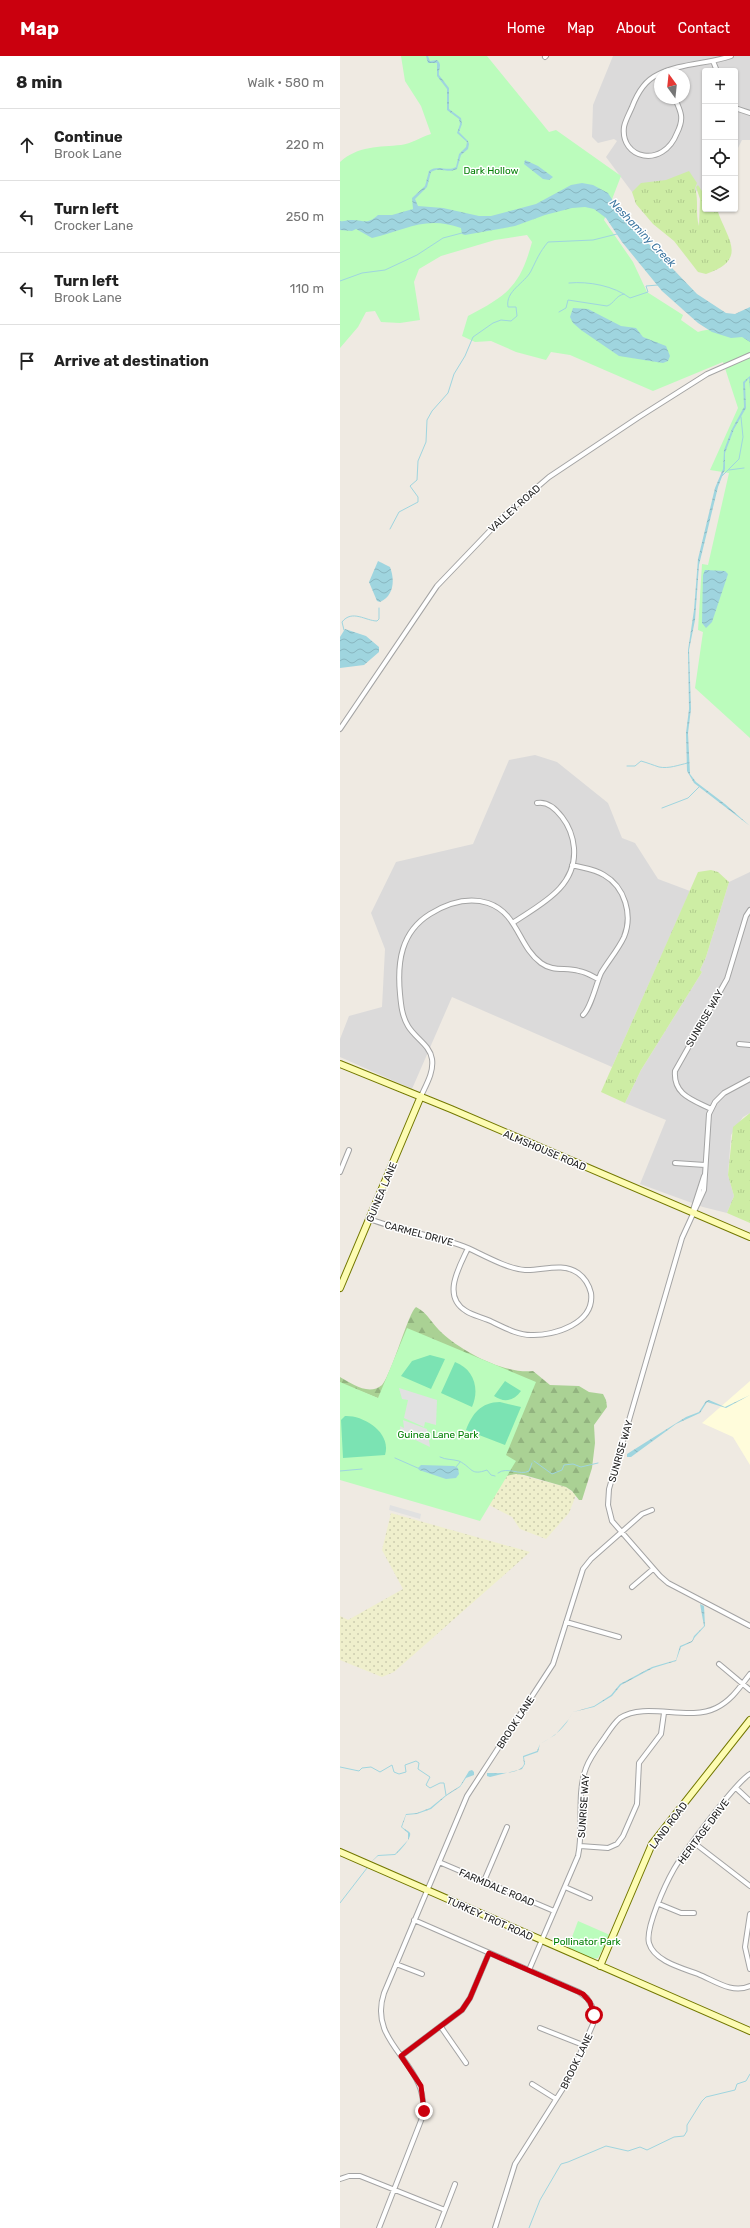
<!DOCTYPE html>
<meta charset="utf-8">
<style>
body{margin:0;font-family:Rubik,sans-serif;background:#f6f6f6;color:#222}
.controls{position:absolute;right:12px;top:12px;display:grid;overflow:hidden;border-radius:4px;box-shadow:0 1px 3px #0004}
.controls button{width:36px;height:36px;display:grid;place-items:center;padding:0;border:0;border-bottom:1px solid #e0e0e0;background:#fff;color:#222;font:20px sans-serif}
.compass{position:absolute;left:314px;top:12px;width:36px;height:36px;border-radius:50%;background:#fff;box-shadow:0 1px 3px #0004;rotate:345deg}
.stop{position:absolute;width:12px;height:12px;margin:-9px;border:3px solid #ca000e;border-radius:50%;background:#fff}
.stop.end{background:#ca000e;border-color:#fff;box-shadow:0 1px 4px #0008}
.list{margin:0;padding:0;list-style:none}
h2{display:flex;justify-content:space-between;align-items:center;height:52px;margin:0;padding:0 16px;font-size:17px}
h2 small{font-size:13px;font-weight:400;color:#767676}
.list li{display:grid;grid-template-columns:26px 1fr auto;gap:12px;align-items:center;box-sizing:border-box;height:72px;padding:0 16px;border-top:1px solid #e0e0e0}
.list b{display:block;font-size:15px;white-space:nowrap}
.list p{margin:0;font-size:13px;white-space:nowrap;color:#767676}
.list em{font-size:13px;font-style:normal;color:#767676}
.icon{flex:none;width:22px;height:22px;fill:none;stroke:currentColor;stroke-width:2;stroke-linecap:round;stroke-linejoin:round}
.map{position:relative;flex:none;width:410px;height:2172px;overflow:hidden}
header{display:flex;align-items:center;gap:24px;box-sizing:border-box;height:56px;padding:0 20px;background:#ca000e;color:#fff}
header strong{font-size:19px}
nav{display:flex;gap:22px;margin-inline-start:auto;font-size:14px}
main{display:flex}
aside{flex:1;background:#fff}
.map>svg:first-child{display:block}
.residential{fill:#dbdada;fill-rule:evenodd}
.education{fill:#fffcdb}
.farmland{fill:url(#farmland-dots)}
.grass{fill:url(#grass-tufts)}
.forest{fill:url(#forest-firs)}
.park{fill:#bbfcbc}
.pitch{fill:#7be3b3}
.parking{fill:#e1e1e1}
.water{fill:url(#water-waves)}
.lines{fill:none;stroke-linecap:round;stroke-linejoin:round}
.stream{stroke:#9fd5df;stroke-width:1}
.street-casing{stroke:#a4a4a4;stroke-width:6}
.secondary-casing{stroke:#737800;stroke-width:8}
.street{stroke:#fff;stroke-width:4}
.secondary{stroke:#fdfcb2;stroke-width:6}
.route{stroke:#ca000e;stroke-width:5}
.labels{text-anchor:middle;stroke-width:3;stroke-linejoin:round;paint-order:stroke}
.park-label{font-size:10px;fill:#058107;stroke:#fff}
.street-label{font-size:10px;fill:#1d1d1d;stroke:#fff}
.water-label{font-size:11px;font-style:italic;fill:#3f78a2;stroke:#fff}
</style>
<header>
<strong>Map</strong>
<nav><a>Home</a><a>Map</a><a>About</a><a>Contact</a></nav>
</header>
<main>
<aside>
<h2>8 min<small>Walk · 580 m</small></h2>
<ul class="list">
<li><svg class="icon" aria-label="ahead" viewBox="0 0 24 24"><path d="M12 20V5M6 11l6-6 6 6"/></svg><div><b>Continue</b><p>Brook Lane</p></div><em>220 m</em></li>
<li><svg class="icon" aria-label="left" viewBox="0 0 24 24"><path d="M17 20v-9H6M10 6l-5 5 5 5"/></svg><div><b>Turn left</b><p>Crocker Lane</p></div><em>250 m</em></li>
<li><svg class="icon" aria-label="left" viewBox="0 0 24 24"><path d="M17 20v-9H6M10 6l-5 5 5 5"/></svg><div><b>Turn left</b><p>Brook Lane</p></div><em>110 m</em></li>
<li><svg class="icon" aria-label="arrive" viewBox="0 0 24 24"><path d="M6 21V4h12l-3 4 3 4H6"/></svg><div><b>Arrive at destination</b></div></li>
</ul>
</aside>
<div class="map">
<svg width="410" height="2172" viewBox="0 0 410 2172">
<defs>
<pattern id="farmland-dots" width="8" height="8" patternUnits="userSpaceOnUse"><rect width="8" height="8" fill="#efefcc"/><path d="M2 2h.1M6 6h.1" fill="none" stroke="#ccccaf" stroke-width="1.8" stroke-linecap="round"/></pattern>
<pattern id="grass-tufts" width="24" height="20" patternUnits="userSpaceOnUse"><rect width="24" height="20" fill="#cdeda4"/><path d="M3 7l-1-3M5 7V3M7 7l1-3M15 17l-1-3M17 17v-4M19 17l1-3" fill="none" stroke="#b0cb8d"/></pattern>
<pattern id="forest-firs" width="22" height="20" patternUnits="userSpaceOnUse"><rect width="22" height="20" fill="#aad194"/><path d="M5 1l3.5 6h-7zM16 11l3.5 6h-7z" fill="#92b37f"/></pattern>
<pattern id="water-waves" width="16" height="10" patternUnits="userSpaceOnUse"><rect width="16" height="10" fill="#9fd5df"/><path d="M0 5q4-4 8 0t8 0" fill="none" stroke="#88b6bf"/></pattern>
</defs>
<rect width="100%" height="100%" fill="#efeae2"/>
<!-- residential -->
<path class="residential" d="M273,0H410V84H402L395,98V15H365V132L362,135L292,136L266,101L277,85L274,83L258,87L252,81L253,49ZM320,18H344V42H320Z
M195,699L217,706L268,747L282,782L295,787L318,823L350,835L272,1011L112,941L72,1033L0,1001V983L9,960L42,951L45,893L31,857L56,806L133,788L169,704Z
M410,816V1057L403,1061L391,1079L388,1119L394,1140L387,1157L363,1151L300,1128L326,1064L285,1047L301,1014L362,916L360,914L366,901L389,826Z"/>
<!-- education -->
<path class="education" d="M410,1325V1409L393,1381L362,1367Z"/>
<!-- farmland -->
<path class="farmland" d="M176,1418L226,1431L236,1439L229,1457L206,1483L180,1473L172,1461L149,1449L166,1420Z
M51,1457L190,1496L54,1616L42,1621L0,1604V1560L8,1564L63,1533L42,1494Z"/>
<!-- grass -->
<path class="grass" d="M349,115L357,127L355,132C359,145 355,157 359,170L360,143L356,131L358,129L362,135L365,134V153H377C386,182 410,203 366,218L358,216L334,185L313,168L296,148L292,136L301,127L326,124Z
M371,814L378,816L389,826L366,901L360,914L362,916L301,1014L285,1047L261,1036L358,816Z
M410,1057V1167L387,1157L394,1140L388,1119L393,1071Z"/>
<!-- forest -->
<path class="forest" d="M76,1251C88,1257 92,1268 102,1277C123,1296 164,1318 193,1315L210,1329L239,1330L249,1336L263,1338L266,1344L267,1351L254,1369L255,1387L252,1412L242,1444H239L232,1435L226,1431L184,1419L176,1418L166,1420L55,1349L0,1327V1321C12,1328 29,1340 42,1329C53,1315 68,1257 76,1251Z"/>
<!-- park -->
<path class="park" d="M61,0H147L209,76L216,74L281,120L264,164L293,206L307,236L343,259L341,264L358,276C375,270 394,278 410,271V682L355,632L363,576L358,574L362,508L368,509L389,417L370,414L398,352L383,306L313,335L230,299L211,296L206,304L176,296L151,285L135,286L122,280L128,260C167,239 180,231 192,186L187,179L155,184L101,200L79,213L74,226L80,264L60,267L41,266L35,255L26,256L18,271L0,292V106C17,90 40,91 61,89C71,88 81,81 91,78L81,50L65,25Z
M67,1272L196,1326L166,1399L176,1405L140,1465L0,1424V1326L38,1342Z
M238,1865L270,1879L258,1902L252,1903L228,1892Z"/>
<!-- pitch -->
<path class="pitch" d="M90,1299L105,1303L91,1333L61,1320L72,1305Z
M115,1306C134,1313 140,1333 132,1351L101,1337Z
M165,1325L181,1335C174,1345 164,1347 154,1340Z
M160,1346L181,1351L165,1389L126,1374C132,1358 141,1346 160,1346Z
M5,1360C23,1359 52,1376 45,1399L3,1402L1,1364Z"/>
<!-- parking -->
<path class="parking" d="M59,1332L97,1344L96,1369L85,1366L84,1371L64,1362L68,1344L62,1343Z
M63,1364L87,1373L90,1391L61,1377L60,1370L64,1372Z
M50,1449L81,1458L80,1463L49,1454Z"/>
<!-- water -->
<path class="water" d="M86,0H88L90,5L97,4C103,9 98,13 99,19L109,32V53L121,62L122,68L119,76L128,85L129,88L128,93L121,99L117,113C108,118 100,110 91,116L87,131L75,143L78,150L103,152L139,160H151L196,148L231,129L242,127L253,129L268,137L284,162L357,238L386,257L395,258L410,251V286L402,281L391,282L372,276L358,267L322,235L282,186L266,162L254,153L245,151L232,152L205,159L175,170L125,179L122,178L121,172C85,159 66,174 32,182L16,173L12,175L0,174V165C4,166 6,164 10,164C24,163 26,170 38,159H52L73,153L72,142L85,130L89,115C98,108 107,116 116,111L119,98L126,91L127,86L117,77L120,68L119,63L107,54V33L97,20V7H88Z
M185,104L198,110L213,121L209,124L203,123L184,108Z
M233,252L248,253L281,270L296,272L303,281L326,290L330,300L328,305L323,307L279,300L241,274L233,267L230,261Z
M410,320V333L409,322L405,327L406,352L394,373L385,397V413L378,431L359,509L355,564L349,594L351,653L348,677L350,718L356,726L385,748L410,770L354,727L347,715L346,677L349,653L348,594L354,554L358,503L375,432L383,413L384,394L392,373L404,351L403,326Z
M38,505L50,511C55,524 54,540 40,546L37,545L29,526Z
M365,514L385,515L388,518L372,566L366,572L362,567L363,519Z
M5,573L26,580L39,591V596L24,609L0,612V581Z
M410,1339L386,1352L367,1346L360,1357L336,1368L291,1401H287V1398L346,1361L359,1356L366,1345L369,1344L385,1351Z
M81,1409L114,1410L118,1412L119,1418L116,1422L106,1423L79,1414L78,1412Z
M360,1548L364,1550L365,1570L355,1581L352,1586L341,1591L336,1605L313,1612L281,1629L272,1640L254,1651L233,1656C225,1672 216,1679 200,1688L198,1696L184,1701L185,1708L182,1713L150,1721L147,1720V1717C157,1717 180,1719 184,1708L183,1700L197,1695L200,1688L215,1679L229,1663L233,1656L254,1650L271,1639L280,1628L312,1611L336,1604L340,1590L352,1585L354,1580L364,1570Z
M132,1714L134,1716V1719L126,1722L120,1731L106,1740L91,1753L77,1758L66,1759L62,1771C64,1773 69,1775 70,1777C72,1782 59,1796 55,1799L38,1800L31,1806L38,1799L55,1798L68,1784V1777L61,1771L66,1758L77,1757L90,1752L106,1739L120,1730L129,1715Z"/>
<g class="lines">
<!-- stream -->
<path class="stream" d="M0,225L22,217L45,214L77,199L103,182L122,177
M229,227C249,225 274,230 290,242L308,236L306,230L318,229
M219,256L226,252L228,244L267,250C275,247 275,240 284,238
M389,414L404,412
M382,420L399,403L403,381L401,361
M50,473L59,456L78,446V441L70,430L77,424L78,405L86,386L87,364L92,355L108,337L114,318L125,300L133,281L153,267L161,264L171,265L177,260L176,251H168C165,235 185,227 191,215C197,203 199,197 208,186L253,184L277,178
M4,574L2,566C12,553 26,565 37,565L39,563V552
M287,710H295L301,705C308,707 313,709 319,711C329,713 338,709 348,707
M322,752L348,742L359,731
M100,1401C106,1404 112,1403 119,1405C133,1412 130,1420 147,1414L151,1419L155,1420
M55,1402L80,1413
M194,1405L212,1418L222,1414L224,1409L233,1408L241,1411L258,1407
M116,1411L120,1406
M0,1415L22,1413
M158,1417C167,1410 180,1420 189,1415L192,1407
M0,1711L19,1715L22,1712L31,1711L40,1716L52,1709L54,1716L59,1718L66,1716L65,1709L76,1705L79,1707L78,1713L90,1721L86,1729L90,1732L100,1727H104L106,1739
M0,1847L27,1812
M189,2172L200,2144L221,2108L228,2106L266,2090L288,2095L300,2091L307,2094L334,2081L344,2080L347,2075V2069L362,2045L366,2041L395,2034L397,2028L406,2025L410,2018"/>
<!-- street casing -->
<g class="street-casing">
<path id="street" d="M205,1L206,0
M373,5L377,15
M335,42C337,48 340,53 341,59C342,65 340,71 337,77C323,113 280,103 284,71C285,65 289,58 292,51C297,38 304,25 317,19C340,7 368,8 391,0
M395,52L410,57
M0,673L97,530L166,458L209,421L299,361L367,318L410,299
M232,809C243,812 255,813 264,819C285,831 293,859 284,881C278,894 268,905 261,917C256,928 251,952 243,959
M174,866C201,848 237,831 234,792C233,781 229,770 222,761C216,753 207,745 197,747
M399,988L410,989
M410,1023L384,1037L375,1046L369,1058L364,1134L342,1182L269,1433L268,1449L272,1465L320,1520L328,1527L410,1570
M81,1040C86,1029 94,1016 92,1003C90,989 75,982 68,970C62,960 61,949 60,938C57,906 61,876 90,858C108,847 128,841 148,847C178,857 178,890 201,907C213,916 226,911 239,915C246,916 252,920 258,923
M371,1053C353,1044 333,1039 335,1015L387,923L406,860L410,854
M335,1107L365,1109
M0,1116L9,1094
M352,1157L364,1120
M30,1163C62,1176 96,1179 128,1192
M128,1192C143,1199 168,1213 185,1214C202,1215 222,1206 238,1217C245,1222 249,1229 251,1237C255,1267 215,1280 191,1279C176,1279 162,1270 148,1264C141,1261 132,1259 126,1255C101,1240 120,1210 128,1192Z
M292,1531L313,1513
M226,1566L279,1581
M379,1608L410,1634
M410,1718C396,1726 344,1796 334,1813C326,1827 305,1872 309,1887C314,1905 342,1912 358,1918C375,1925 392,1938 410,1930
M396,1732L410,1745
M353,1786L410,1830
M240,1790L268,1792L277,1788L283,1780L297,1748L299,1707L321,1678L324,1657
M99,1806L214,1855
M144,1825L167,1771
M225,1831L250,1842
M319,1848L341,1857H354
M410,1858L405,1891L410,1913
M74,1864L239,1936L247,1942L252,1950L254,1959L253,1968L229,2023L175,2108L155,2172
M56,1908L82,1918
M189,1914L238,1800C244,1772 236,1739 246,1712C250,1701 258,1691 265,1681C269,1675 274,1667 280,1662C306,1645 348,1666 376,1652C391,1645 400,1631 410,1618
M101,1971L126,2007
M200,1972L243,1989
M61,2000L122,1954L130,1942L149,1897
M192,2028L216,2043
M0,2123L9,2120H20L105,2154
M39,2172L82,2062C93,2007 26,1991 44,1937L127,1740L213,1608L243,1513L251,1503L302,1458L312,1454
M98,2172L115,2128"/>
</g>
<!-- secondary casing -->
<g class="secondary-casing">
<path id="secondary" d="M0,1008L111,1053L410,1181
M0,1232L81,1040
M0,1796L410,1975
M260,1910L312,1788L410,1664"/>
</g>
<!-- street -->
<use href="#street" class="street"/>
<!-- secondary -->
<use href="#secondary" class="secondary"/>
</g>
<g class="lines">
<!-- route -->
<path class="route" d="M84,2055L81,2030L61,2000L122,1954L130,1942L149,1897L243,1938L250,1946L254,1959"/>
</g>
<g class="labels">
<!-- park labels -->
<g class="park-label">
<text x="151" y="118">Dark Hollow</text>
<text x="98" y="1382">Guinea Lane Park</text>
<text x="247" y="1889">Pollinator Park</text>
</g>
<!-- street labels -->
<g class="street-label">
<text transform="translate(174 452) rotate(-42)" y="4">VALLEY ROAD</text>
<text transform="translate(364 962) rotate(-60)" y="4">SUNRISE WAY</text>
<text transform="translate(205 1094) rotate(23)" y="4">ALMSHOUSE ROAD</text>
<text transform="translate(41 1136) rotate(-67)" y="4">GUINEA LANE</text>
<text transform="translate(79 1177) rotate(15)" y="4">CARMEL DRIVE</text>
<text transform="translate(280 1395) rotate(-74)" y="4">SUNRISE WAY</text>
<text transform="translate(175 1666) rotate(-57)" y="4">BROOK LANE</text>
<text transform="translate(243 1750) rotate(-86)" y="4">SUNRISE WAY</text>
<text transform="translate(328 1769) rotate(-53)" y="4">LAND ROAD</text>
<text transform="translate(363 1775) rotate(-53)" y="4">HERITAGE DRIVE</text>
<text transform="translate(157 1831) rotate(23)" y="4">FARMDALE ROAD</text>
<text transform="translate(150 1862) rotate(24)" y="4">TURKEY TROT ROAD</text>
<text transform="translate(236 2005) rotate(-64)" y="4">BROOK LANE</text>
</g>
<!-- water labels -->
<g class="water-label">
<text transform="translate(303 177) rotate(46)" y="4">Neshaminy Creek</text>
</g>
</g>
</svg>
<div class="controls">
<button>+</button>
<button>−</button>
<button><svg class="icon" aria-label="locate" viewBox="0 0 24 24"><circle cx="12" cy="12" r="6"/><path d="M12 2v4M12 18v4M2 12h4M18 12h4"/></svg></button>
<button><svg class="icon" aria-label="layers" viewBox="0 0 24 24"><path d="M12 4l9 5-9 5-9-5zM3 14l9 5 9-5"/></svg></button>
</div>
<svg class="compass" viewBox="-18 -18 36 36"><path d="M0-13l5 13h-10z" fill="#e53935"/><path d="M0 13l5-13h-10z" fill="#767676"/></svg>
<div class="stop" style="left:254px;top:1959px"></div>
<div class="stop end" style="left:84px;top:2055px"></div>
</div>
</main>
